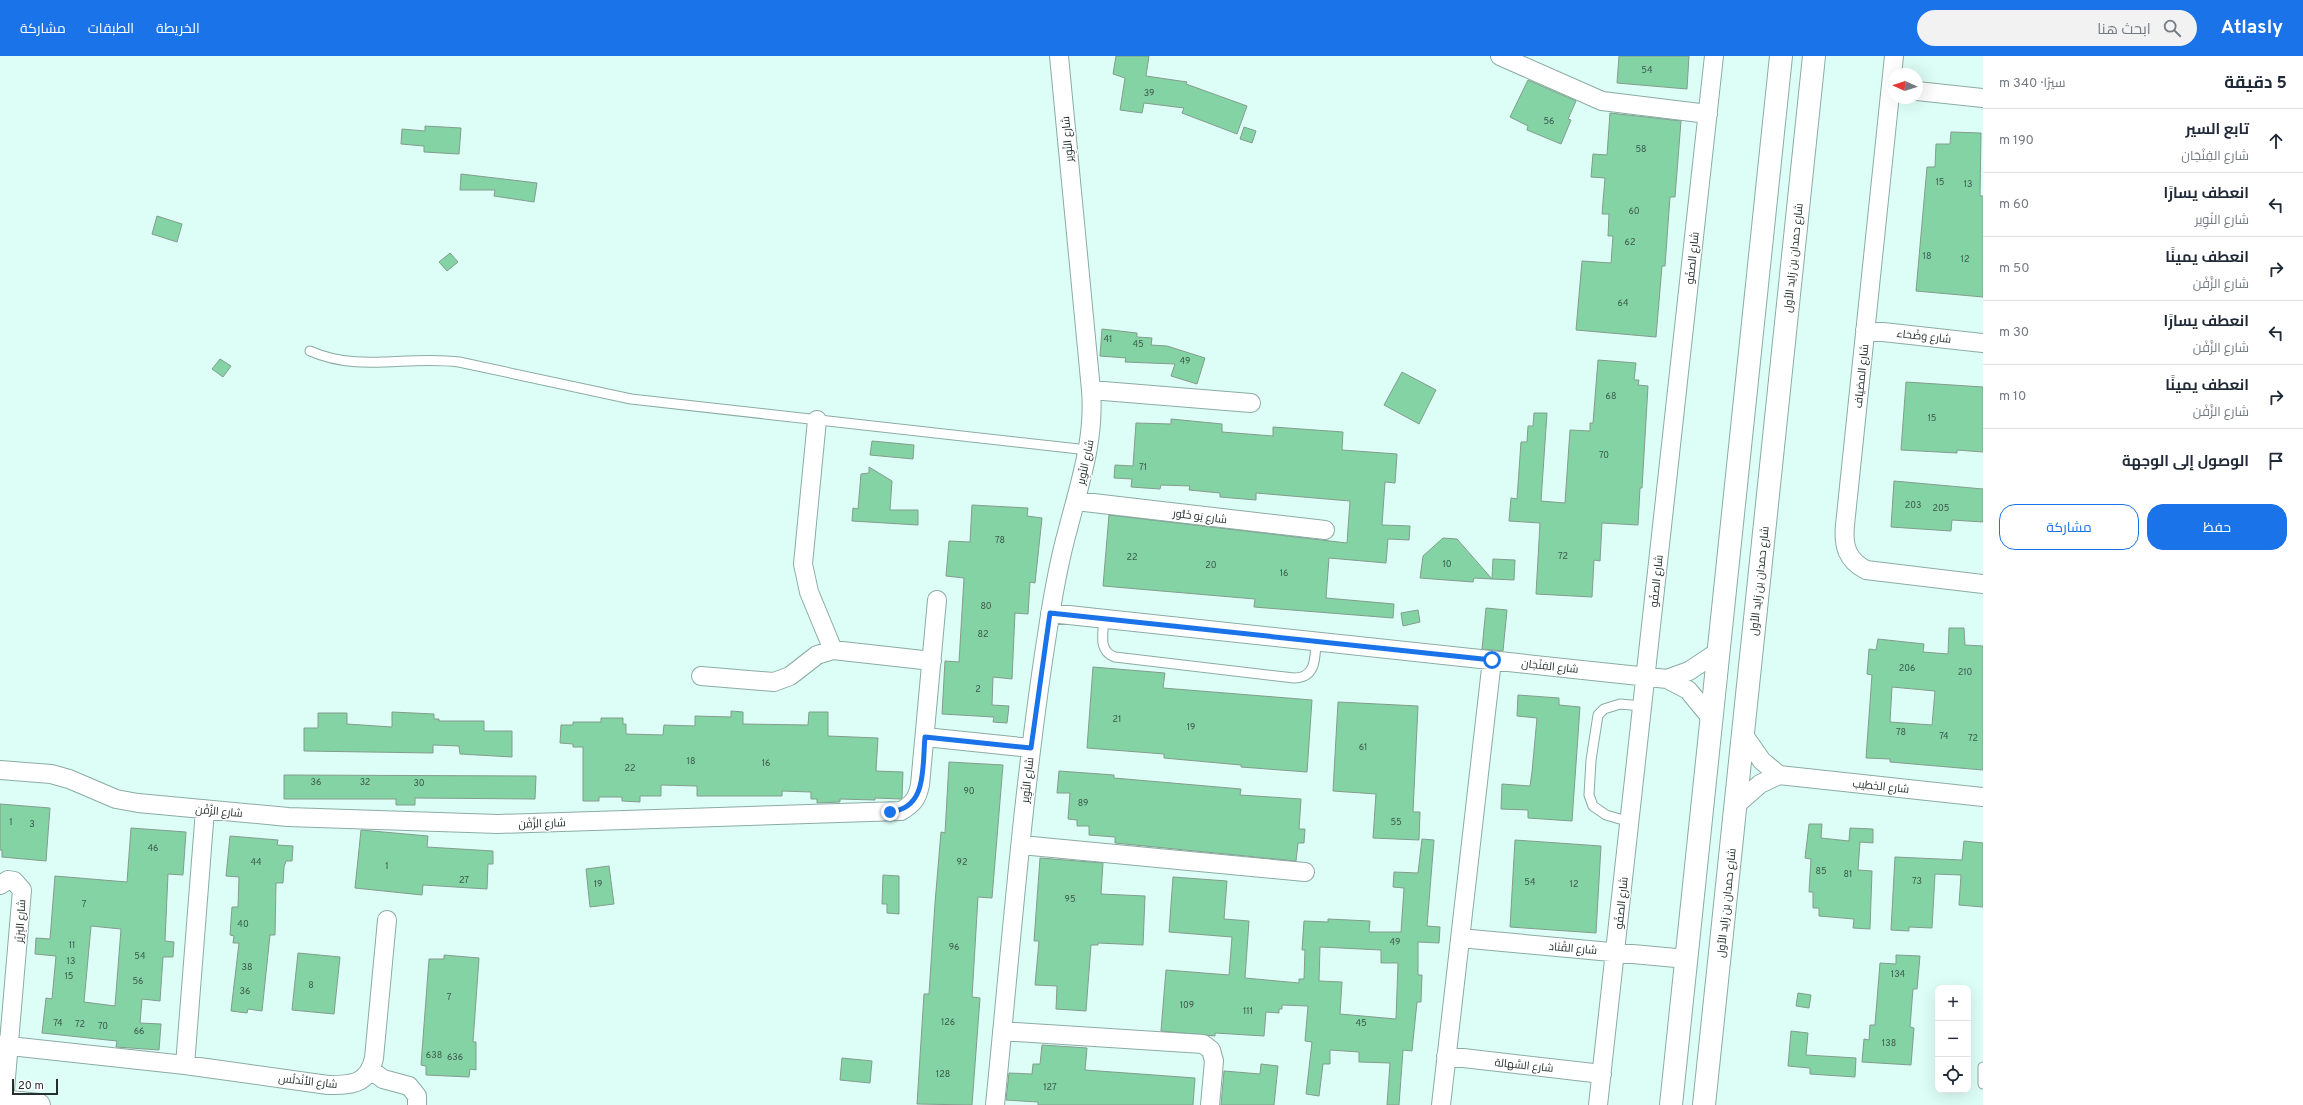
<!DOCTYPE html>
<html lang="ar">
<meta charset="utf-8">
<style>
body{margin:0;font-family:Overpass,Cairo,sans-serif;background:#f2f2f3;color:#1f2937;direction:rtl}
.controls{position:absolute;right:12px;bottom:12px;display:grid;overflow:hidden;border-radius:8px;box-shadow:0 4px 16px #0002}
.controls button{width:36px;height:36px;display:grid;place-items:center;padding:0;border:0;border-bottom:1px solid #e0e1e3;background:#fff;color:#1f2937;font:20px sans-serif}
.compass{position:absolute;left:1887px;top:12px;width:36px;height:36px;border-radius:50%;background:#fff;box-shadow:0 4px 16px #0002;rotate:273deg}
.scale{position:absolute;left:12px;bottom:10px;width:46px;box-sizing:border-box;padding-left:4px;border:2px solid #24302e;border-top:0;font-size:11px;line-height:14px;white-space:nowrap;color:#24302e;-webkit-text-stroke:3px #fff;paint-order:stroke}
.stop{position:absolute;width:12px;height:12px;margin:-9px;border:3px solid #1a73e8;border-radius:50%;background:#fff}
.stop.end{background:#1a73e8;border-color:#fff;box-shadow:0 1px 4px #0008}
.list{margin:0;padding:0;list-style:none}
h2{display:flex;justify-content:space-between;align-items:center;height:52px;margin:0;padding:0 16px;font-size:17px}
h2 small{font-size:13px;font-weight:400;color:#747a83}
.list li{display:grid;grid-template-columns:26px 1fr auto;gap:12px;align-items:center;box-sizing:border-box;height:64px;padding:0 16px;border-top:1px solid #e0e1e3}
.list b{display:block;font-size:15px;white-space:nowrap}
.list p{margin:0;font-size:13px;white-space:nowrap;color:#747a83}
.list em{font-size:13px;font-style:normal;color:#747a83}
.actions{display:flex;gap:8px;padding:12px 16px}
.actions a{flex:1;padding:9px 0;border:1px solid #1a73e8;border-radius:16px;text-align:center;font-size:14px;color:#1a73e8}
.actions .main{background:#1a73e8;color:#fff}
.icon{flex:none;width:22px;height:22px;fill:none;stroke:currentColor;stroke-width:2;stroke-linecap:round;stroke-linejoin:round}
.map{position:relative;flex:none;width:1983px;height:1049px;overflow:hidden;direction:ltr}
header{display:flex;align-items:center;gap:24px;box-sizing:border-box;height:56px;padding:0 20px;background:#1a73e8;color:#fff}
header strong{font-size:19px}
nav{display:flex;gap:22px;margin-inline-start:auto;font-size:14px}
.search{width:280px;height:36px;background:#f2f2f3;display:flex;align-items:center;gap:10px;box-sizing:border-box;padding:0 14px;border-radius:22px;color:#747a83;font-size:15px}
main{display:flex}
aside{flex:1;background:#fff}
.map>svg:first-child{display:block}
.building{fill:#83d3a5;stroke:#849c8d;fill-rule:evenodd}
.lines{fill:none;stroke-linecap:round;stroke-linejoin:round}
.lane-casing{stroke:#8baba4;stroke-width:11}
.street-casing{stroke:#8baba4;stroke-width:20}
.secondary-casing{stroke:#8baba4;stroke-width:24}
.primary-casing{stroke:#8baba4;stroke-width:24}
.lane{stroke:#fff;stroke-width:9}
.street{stroke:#fff;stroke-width:18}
.secondary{stroke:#fff;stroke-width:22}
.primary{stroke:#fff;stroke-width:22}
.route{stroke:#1a73e8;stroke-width:5}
.labels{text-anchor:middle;stroke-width:3;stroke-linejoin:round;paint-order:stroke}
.number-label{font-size:9px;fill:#3c594c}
.street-label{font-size:11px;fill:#24302e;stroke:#fff}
</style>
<header>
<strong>Atlasly</strong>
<div class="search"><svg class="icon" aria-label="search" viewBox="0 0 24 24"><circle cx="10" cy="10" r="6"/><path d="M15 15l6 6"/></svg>ابحث هنا</div>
<nav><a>الخريطة</a><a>الطبقات</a><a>مشاركة</a></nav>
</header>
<main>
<aside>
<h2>5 دقيقة<small>سيرًا · 340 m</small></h2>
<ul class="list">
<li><svg class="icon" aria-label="ahead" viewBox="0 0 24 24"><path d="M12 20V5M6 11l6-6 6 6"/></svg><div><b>تابع السير</b><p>شارع الفِنْجَان</p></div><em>190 m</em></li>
<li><svg class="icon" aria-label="left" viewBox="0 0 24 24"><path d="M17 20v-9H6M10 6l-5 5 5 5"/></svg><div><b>انعطف يسارًا</b><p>شارع النُوِير</p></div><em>60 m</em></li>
<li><svg class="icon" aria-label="right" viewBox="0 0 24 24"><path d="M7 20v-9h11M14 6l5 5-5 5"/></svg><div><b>انعطف يمينًا</b><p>شارع الزَّفْن</p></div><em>50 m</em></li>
<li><svg class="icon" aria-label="left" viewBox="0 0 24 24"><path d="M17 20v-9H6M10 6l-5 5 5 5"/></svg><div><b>انعطف يسارًا</b><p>شارع الزَّفْن</p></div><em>30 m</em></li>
<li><svg class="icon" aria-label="right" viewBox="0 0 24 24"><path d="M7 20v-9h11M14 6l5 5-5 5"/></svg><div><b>انعطف يمينًا</b><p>شارع الزَّفْن</p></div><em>10 m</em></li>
<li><svg class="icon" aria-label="arrive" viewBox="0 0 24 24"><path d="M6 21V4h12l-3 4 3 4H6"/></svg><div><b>الوصول إلى الوجهة</b></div></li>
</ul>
<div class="actions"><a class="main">حفظ</a><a>مشاركة</a></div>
</aside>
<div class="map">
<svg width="1983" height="1049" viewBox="0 0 1983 1049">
<rect width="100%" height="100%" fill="#ddfef6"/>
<!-- building -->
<path class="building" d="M1116,0H1149L1146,20L1187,26L1186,28L1247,50L1237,78L1182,57L1184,52L1144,47L1142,57L1120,54L1125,22L1113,18Z
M1619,0H1689L1687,33L1617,27Z
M1528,24L1576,45L1568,63L1571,64L1561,88L1527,74L1528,70L1510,61Z
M1610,57L1681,65L1675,141H1670L1665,210H1662L1656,281L1576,274L1582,205L1611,207L1613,180H1608L1609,158H1602L1605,122L1591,121L1593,98L1607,99Z
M425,70L461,72L459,98L424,96V90L401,88L402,73L425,75Z
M1244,71L1256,75L1252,87L1240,83Z
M1951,76L1981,77L1980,140H1983V241L1916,235L1927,111H1935L1936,88H1950Z
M461,118L537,127L534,146L494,140L495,134H460Z
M157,160L182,168L177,186L152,178Z
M450,197L458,206L447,215L439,206Z
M1102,273L1137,277V281L1152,282L1151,289L1167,290L1205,302L1197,328L1171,320L1175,308L1125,306L1126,302L1100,300Z
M220,303L231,310L223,321L212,313Z
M1598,304L1636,307L1634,324H1639L1638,329L1648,330L1642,432H1640L1638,469L1602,467L1600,505L1594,504L1592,541L1536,538L1540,467L1509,465L1511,442L1517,443L1521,386H1527L1528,370H1533L1534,357H1547L1541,445L1565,447L1570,374L1590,375V367H1593Z
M1402,316L1436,334L1419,368L1384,349Z
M1906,326L1983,331V396L1957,394V397L1901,394Z
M1171,363L1222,368V376L1273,380V371L1343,376L1342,394L1397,398L1395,427L1385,426L1382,469L1410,470L1409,484L1388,483L1386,507L1329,502L1326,542L1394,548L1393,562L1254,551L1255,543L1103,530L1109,459L1347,487L1350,445L1256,437V444L1220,441V437L1189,434L1190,430L1161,429L1160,433L1131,431L1132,423L1114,422L1115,409L1133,410L1136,367L1171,368Z
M872,385L914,389L913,403L870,399Z
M869,411L892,425L890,454H918V469L852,465L853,452L858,453L861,418L869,417Z
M1894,425L1983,433V466L1952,464L1951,475L1891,471Z
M972,449L1028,452L1027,460L1042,462L1035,527L1030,526L1028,558L1015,557L1012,623L993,621L992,649L1009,650L1007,667L993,666L994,661L942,658L945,605L959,606L964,522L946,520L949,485L970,486Z
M1443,482L1457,483L1492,523L1474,522L1473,526L1420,522L1423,500Z
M1493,503L1515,504L1514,524L1492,523Z
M1486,552L1507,554L1503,595L1482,593Z
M1418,554L1420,566L1403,570L1401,557Z
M1949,572H1964L1965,589L1983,590V714L1890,706V703L1866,702L1872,619L1867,618L1869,593L1876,594L1878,583L1924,588L1923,596L1948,598ZM1892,631L1935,635L1932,669L1890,666Z
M1093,611L1165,617L1163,632L1312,644L1307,716L1241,711V709L1164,702V698L1087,692Z
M1518,639L1559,642V649L1580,651L1572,765L1528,762V754L1501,753L1502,728L1530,730L1532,716L1537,662L1517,660Z
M1338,646L1418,650L1413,756H1420L1419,784L1373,782L1376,738L1333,735Z
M731,655L743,656V668L808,669L809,656H828V680L878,682L876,715L903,716L902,742L900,743L875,742V744L840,743V746L817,747V743H811V736L782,735V740H697V730L661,729V740H640V746L622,745V741H599V745H583V691H573V688L560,687L561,669H573V666H601V662H623V668H626V678L663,679L664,669L695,670V660L731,661Z
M392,656L434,658V663H439V665H484V675H512V701L460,698L459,690L433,689V697L304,695V672H318V657H347V668L392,671Z
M949,706L1003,709L992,842L978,841L972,941L980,942L972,1049L917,1048L924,938H929L935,847L941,776L945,777Z
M1059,715L1114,719V722L1241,733L1240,739L1301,743L1299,773H1305L1304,787H1298L1296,805L1115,787V781L1089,779V770H1077V764L1068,763L1070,737H1057Z
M284,719L536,720L535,743L415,742V749H396V743H284Z
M0,748L50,752L46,805L2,801V794H0Z
M1809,768H1822L1821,782L1849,785L1850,772L1873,773V787L1860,786L1858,814L1872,815L1870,873L1853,872L1854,863L1819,860V852H1813V836H1809L1811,803L1805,802Z
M131,772L186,776L183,819L168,818L165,885L174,886L173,901H163L160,945L142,943L140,967L161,968L159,994L116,991L117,985L42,977L46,942L52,943L56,900L35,898L36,882L50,883L55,820L127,826ZM91,870L121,873L115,950L84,946Z
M361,774L428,780L427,791L493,795V808H488L487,833L423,829L422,839L355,832Z
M230,780L278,784L277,789L293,790L292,805H286L284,811L283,827H276L275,879H270L262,955L248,953L247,957L231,955L239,887H233L234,880L230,879L232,851H238L239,821L226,820Z
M1422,783L1434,784L1427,870L1440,871L1439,887L1418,886V919H1422L1421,946H1417L1412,995L1403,994L1399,1049H1387L1390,1007L1359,1006V996L1330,994V1008H1323L1319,1040L1306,1038L1312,986L1305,985L1308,950L1282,949V953H1279V957L1266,956L1264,980L1215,977V980L1161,975L1166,914L1229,919L1232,881L1169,876L1173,821L1227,825L1224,863L1249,865L1245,922L1299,927V923H1304L1305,894H1302L1304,865L1328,866V863L1370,865L1369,876H1401L1404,832L1393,831L1394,816L1418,817ZM1320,891L1381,894V907H1398L1396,963L1340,958L1342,926L1319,925Z
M1515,784L1601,790L1596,877L1510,871Z
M1964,785L1983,787V851L1959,849L1961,819L1935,818L1932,872L1909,871V875L1891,874L1895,801L1962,804Z
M1040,802L1103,807L1101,838L1145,840L1143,889L1098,887V889H1091L1086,955L1056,953L1057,930L1035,929L1039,885H1034Z
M609,810L614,848L590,851L586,813Z
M883,819L899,820V858L887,857V848H882Z
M298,897L340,901L334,958L292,954Z
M444,899L479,902L473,986H476V1014L470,1013L469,1021L426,1019V1010L421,1009L429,903H444Z
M1896,899L1920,900L1917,933H1913L1910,971L1914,972L1911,1009L1862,1006L1864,983L1869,984L1870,969H1875L1880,907L1896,908Z
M1798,937L1811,939L1809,952L1796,950Z
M1791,975L1808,977L1806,999L1856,1002L1855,1021L1810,1018V1012L1788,1010Z
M1042,989L1087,992L1085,1014L1195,1022L1193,1049H1038V1046L1006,1044L1009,1017L1032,1018L1033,1008H1040Z
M842,1002L872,1005L870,1027L840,1024Z
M1261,1008L1278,1010L1274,1049H1221L1224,1015L1260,1018Z"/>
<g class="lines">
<!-- lane casing -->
<g class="lane-casing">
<path id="lane" d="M310,295C360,317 407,299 459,306L631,343L1088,394
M1104,563C1103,578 1098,595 1115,601L1294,622C1316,622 1315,602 1316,586
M1630,766L1606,759L1593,750L1589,739L1591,704L1598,659L1604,653L1620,648L1642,650
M1983,1011V1028"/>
</g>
<!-- street casing -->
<g class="street-casing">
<path id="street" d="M1500,0L1602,45L1708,58
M1894,0L1845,469C1843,490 1847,504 1866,514L1983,528
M1917,35L1983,42
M1865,274L1983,287
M1091,334L1251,347
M817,364L803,508L809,536L833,594
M1076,445L1325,474
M1050,557L1667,623L1688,634L1712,663
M701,620L774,626L790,620L817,599L833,594L932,605
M1667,623L1689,615L1719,595
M1743,678L1762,705L1779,719
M925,681L1031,692
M0,714L51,718L69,723L116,743L138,747L288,761L498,768L901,755C913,748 917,743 920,729L937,544
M1736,749L1760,728L1779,719L1983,741
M1021,789L1305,816
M0,829L8,824L14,825L22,834L4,1045
M1460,882L1687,903
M1002,975L1203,988L1211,994L1214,1005L1210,1049
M0,989L185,1009L328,1029C351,1029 368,1029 374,1002L387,864
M1446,1000L1602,1018
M185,1009L205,754
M371,1014L383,1023L409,1030L417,1040V1049
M995,1049C1011,890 1023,730 1048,572C1053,539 1059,505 1068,473C1080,426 1095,383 1091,334L1059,0
M1441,1049L1492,604
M1598,1049L1714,0"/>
</g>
<!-- secondary casing -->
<g class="secondary-casing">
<path id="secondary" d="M1671,1049L1781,0
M1704,1049L1814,0"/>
</g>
<!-- primary casing -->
<g class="primary-casing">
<path id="primary" d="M0,1045L39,1049"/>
</g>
<!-- lane -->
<use href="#lane" class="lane"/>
<!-- street -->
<use href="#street" class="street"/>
<!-- secondary -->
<use href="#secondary" class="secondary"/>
<!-- primary -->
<use href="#primary" class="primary"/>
</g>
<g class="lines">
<!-- route -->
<path class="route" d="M890,756C928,752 922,711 925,681L1031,692L1050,557L1492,604"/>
</g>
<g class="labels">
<!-- number labels -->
<g class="number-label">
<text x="1647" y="17">54</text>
<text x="1149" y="40">39</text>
<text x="1549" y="68">56</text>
<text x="1641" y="96">58</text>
<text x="1940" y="129">15</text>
<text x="1968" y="131">13</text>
<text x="1634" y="158">60</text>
<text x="1630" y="189">62</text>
<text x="1927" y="203">18</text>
<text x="1965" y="206">12</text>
<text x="1623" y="250">64</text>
<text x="1108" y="286">41</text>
<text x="1138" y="291">45</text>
<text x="1185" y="308">49</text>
<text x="1611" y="343">68</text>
<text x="1932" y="365">15</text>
<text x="1604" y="402">70</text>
<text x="1143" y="414">71</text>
<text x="1913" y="452">203</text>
<text x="1941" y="455">205</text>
<text x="1000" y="487">78</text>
<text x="1563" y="503">72</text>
<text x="1132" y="504">22</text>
<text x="1447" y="511">10</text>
<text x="1211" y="512">20</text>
<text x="1284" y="520">16</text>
<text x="986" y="553">80</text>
<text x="983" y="581">82</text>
<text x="1907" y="615">206</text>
<text x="1965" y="619">210</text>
<text x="978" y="636">2</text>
<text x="1117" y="666">21</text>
<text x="1191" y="674">19</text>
<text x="1901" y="679">78</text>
<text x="1944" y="683">74</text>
<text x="1973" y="685">72</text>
<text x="1363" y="694">61</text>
<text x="691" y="708">18</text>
<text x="766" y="710">16</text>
<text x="630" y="715">22</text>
<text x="316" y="729">36</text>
<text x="365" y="729">32</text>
<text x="419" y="730">30</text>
<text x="969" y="738">90</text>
<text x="1083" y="750">89</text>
<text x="11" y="769">1</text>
<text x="1396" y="769">55</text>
<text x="32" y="771">3</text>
<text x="153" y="795">46</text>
<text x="256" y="809">44</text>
<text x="962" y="809">92</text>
<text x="387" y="813">1</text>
<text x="1821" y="818">85</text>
<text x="1848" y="821">81</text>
<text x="464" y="827">27</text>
<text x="1917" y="828">73</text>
<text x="1530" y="829">54</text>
<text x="598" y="831">19</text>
<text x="1574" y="831">12</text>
<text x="1070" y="846">95</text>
<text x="84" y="851">7</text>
<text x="243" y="871">40</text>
<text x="1395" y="889">49</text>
<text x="72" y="892">11</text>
<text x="954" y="894">96</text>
<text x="140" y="903">54</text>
<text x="71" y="908">13</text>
<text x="247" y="914">38</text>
<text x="1898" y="921">134</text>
<text x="69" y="923">15</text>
<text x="138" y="928">56</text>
<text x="311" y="932">8</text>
<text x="245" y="938">36</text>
<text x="449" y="944">7</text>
<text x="1187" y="952">109</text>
<text x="1248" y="958">111</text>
<text x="948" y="969">126</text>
<text x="58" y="970">74</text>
<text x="1361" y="970">45</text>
<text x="80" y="971">72</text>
<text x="103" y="973">70</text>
<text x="139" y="978">66</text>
<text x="1889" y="990">138</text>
<text x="434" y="1002">638</text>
<text x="455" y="1004">636</text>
<text x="943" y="1021">128</text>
<text x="1050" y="1034">127</text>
</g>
<!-- street labels -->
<g class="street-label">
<text transform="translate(1067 83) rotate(-95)" y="4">شارع النُوِير</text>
<text transform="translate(1692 202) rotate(-84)" y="4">شارع الصفُو</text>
<text transform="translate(1793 202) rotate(-84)" y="4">شارع حمدان بن زايد الأول</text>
<text transform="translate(1924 280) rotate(6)" y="4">شارع وَضْحَاء</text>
<text transform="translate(1861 320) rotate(-84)" y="4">شارع المضياف</text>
<text transform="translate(1085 406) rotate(-78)" y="4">شارع النُوِير</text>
<text transform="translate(1200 460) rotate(7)" y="4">شارع يَو خَنُّور</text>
<text transform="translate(1656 525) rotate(-84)" y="4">شارع الصفُو</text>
<text transform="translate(1759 525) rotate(-84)" y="4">شارع حمدان بن زايد الأول</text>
<text transform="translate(1550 610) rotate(6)" y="4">شارع الفِنْجَان</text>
<text transform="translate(1027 724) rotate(-84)" y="4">شارع النُوِير</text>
<text transform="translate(1881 730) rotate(6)" y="4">شارع الخَطِيب</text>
<text transform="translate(219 755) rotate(5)" y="4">شارع الزَّفْن</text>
<text transform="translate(542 767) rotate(-2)" y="4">شارع الزَّفْن</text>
<text transform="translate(1621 847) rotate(-84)" y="4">شارع الصفُو</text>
<text transform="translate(1726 847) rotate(-84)" y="4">شارع حمدان بن زايد الأول</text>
<text transform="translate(20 865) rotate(-86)" y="4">شارع البِرَيْر</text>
<text transform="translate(1573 892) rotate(5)" y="4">شارع القْنَاد</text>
<text transform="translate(1524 1009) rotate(6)" y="4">شارع السَّهالة</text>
<text transform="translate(308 1025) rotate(6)" y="4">شارع الأنْدَلُس</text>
</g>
</g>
</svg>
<div class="controls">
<button>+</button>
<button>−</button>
<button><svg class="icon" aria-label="locate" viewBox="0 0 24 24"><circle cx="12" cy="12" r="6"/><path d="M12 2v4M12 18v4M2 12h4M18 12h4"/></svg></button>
</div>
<svg class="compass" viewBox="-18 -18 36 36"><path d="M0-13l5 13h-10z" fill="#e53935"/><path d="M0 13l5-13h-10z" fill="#747a83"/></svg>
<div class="scale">20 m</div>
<div class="stop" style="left:1492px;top:604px"></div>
<div class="stop end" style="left:890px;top:756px"></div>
</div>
</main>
